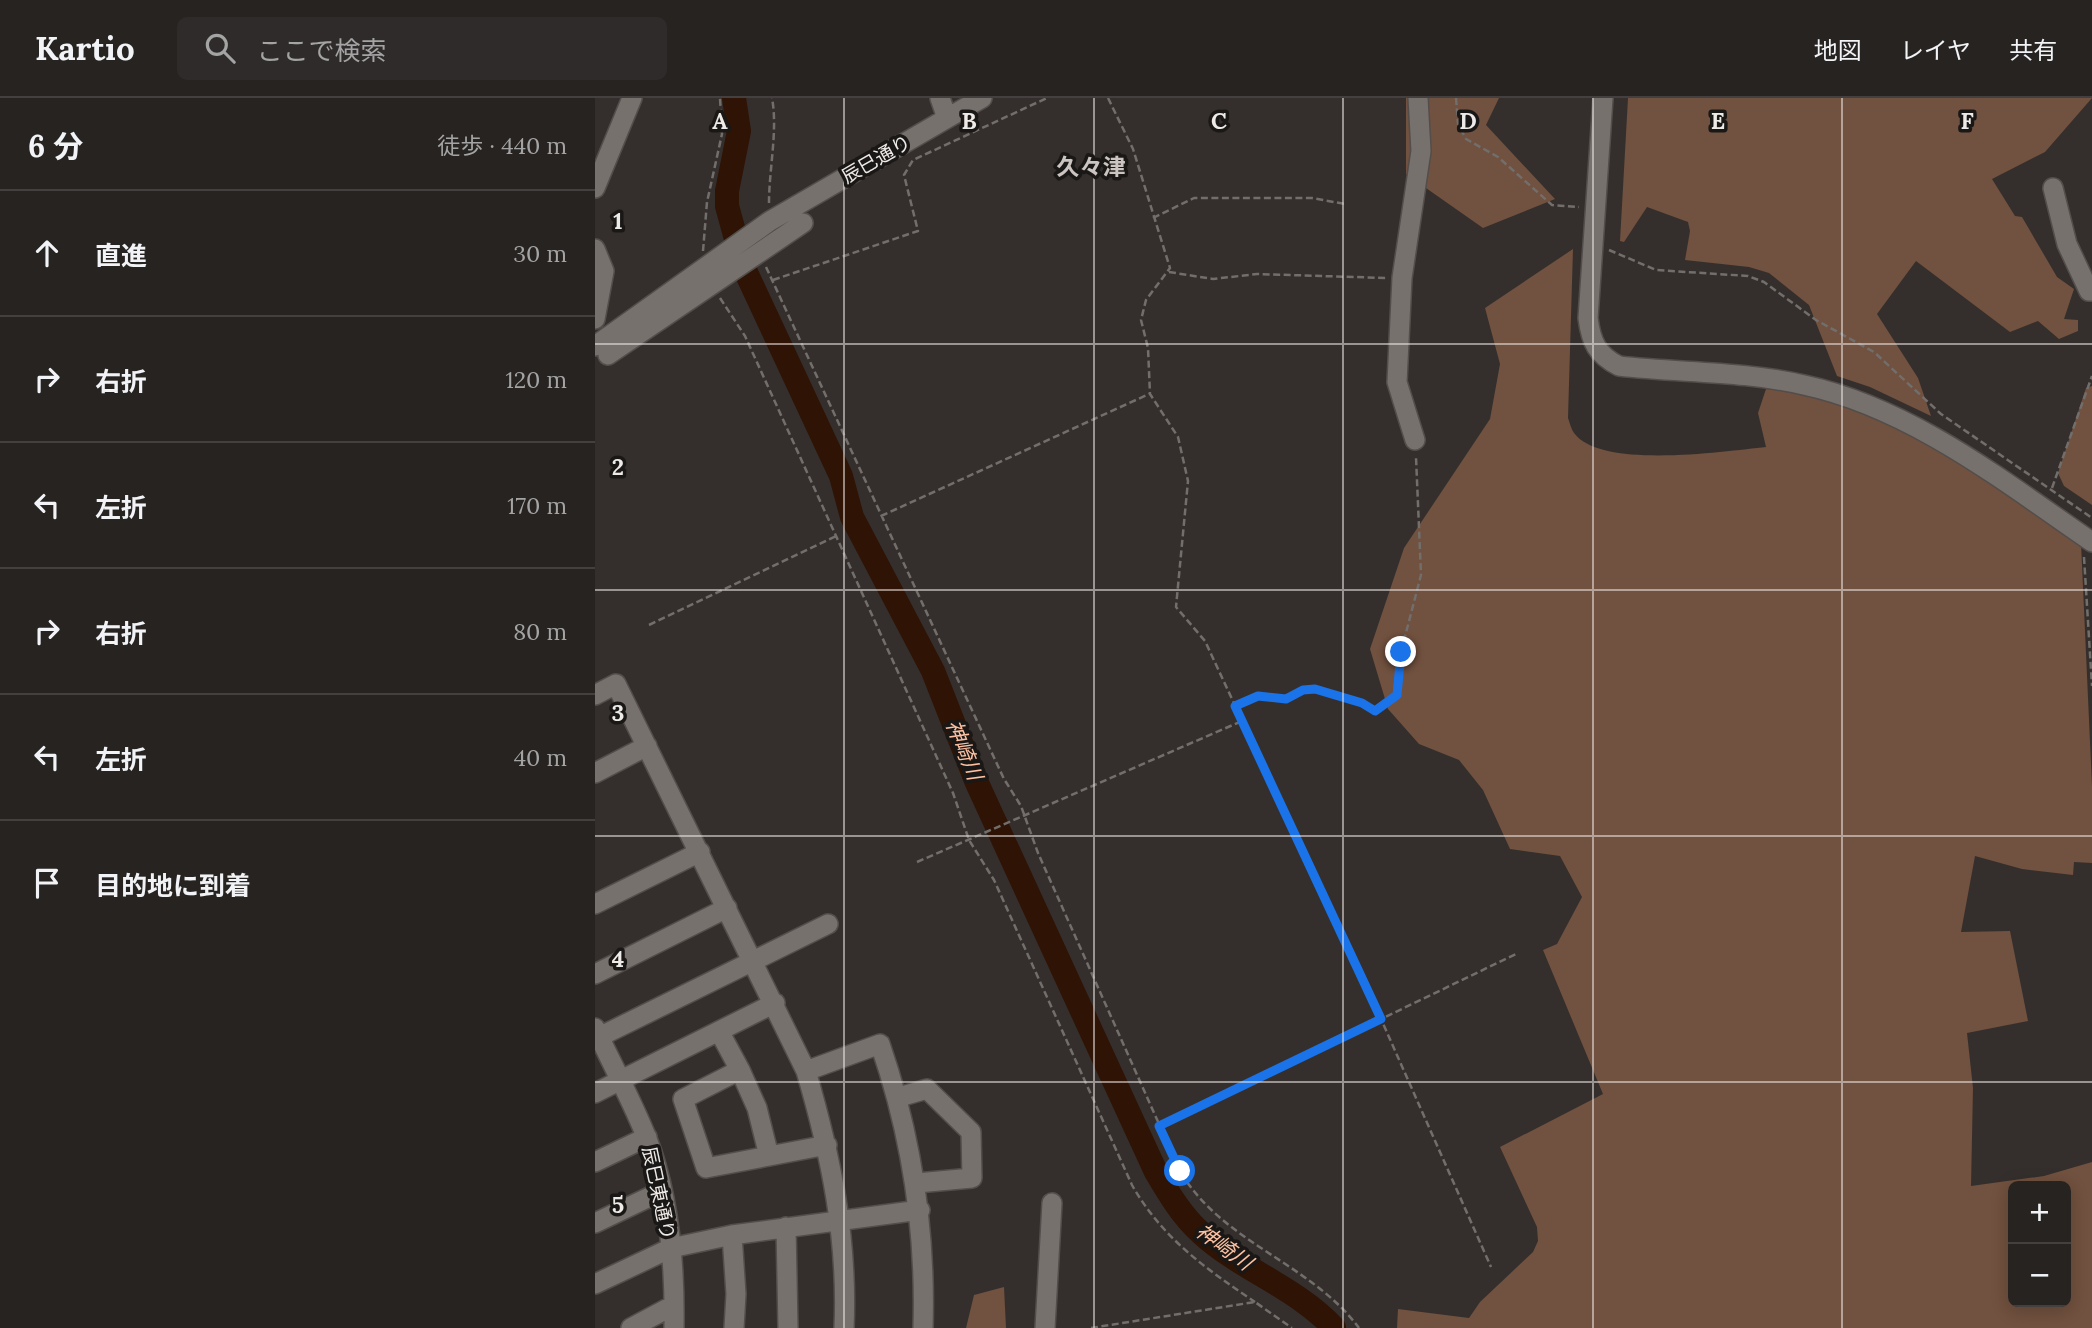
<!DOCTYPE html>
<html lang="ja">
<meta charset="utf-8">
<style>
body{margin:0;font-family:Lora,"Noto Sans JP",serif;background:#2f2b2a;color:#f1f3f6}
.controls{position:absolute;right:21px;bottom:21px;display:grid;overflow:hidden;border-radius:10px;box-shadow:0 4px 18px #0003}
.controls button{width:63px;height:63px;display:grid;place-items:center;padding:0;border:0;border-bottom:2px solid #43403f;background:#272321;color:#f1f3f6;font:35px sans-serif}
.stop{position:absolute;width:21px;height:21px;margin:-16px;border:5px solid #1a73e8;border-radius:50%;background:#fff}
.stop.end{background:#1a73e8;border-color:#fff;box-shadow:0 2px 7px #0008}
.list{margin:0;padding:0;list-style:none}
h2{display:flex;justify-content:space-between;align-items:center;height:91px;margin:0;padding:0 28px;font-size:30px}
h2 small{font-size:23px;font-weight:400;color:#a4a4a5}
.list li{display:grid;grid-template-columns:46px 1fr auto;gap:21px;align-items:center;box-sizing:border-box;height:126px;padding:0 28px;border-top:2px solid #43403f}
.list b{display:block;font-size:26px;white-space:nowrap}
.list em{font-size:23px;font-style:normal;color:#a4a4a5}
.icon{flex:none;width:38px;height:38px;fill:none;stroke:currentColor;stroke-width:2;stroke-linecap:round;stroke-linejoin:round}
.map{position:relative;flex:none;width:1497px;height:1230px;overflow:hidden}
header{display:flex;align-items:center;gap:42px;box-sizing:border-box;height:98px;padding:0 35px;background:#272321;border-bottom:2px solid #43403f}
header strong{font-size:33px}
nav{display:flex;gap:38px;margin-inline-start:auto;font-size:24px}
.search{width:490px;height:63px;background:#2f2b2a;display:flex;align-items:center;gap:18px;box-sizing:border-box;padding:0 24px;border-radius:10px;color:#a4a4a5;font-size:26px}
main{display:flex}
aside{flex:1;background:#272321}
.map>svg:first-child{display:block}
.forest{fill:#71513f;fill-rule:evenodd}
.lines{fill:none;stroke-linecap:round;stroke-linejoin:round}
.river{stroke:#2f1304;stroke-width:24}
.minor-casing{stroke:#534e4b;stroke-width:22}
.path{stroke:#726e6b;stroke-width:2.5;stroke-dasharray:7 3.5;stroke-linecap:butt}
.minor{stroke:#77716e;stroke-width:19}
.route{stroke:#1a73e8;stroke-width:9}
.grid{fill:none;stroke:#eeeae8;stroke-width:2;stroke-opacity:0.55}
.labels{text-anchor:middle;stroke-width:7;stroke-linejoin:round;paint-order:stroke}
.street-label{font-size:19px;fill:#eeeae8;stroke:#1a1816}
.water-label{font-size:21px;font-style:italic;fill:#fdc0a1;stroke:#1a1816}
.quarter-label{font-size:23px;font-weight:bold;fill:#cbc4c0;stroke:#1a1816}
.grid-label{font-size:23px;text-anchor:middle;font-weight:bold;fill:#eeeae8;stroke:#1a1816;stroke-width:7;stroke-linejoin:round;paint-order:stroke}
</style>
<header>
<strong>Kartio</strong>
<div class="search"><svg class="icon" aria-label="search" viewBox="0 0 24 24"><circle cx="10" cy="10" r="6"/><path d="M15 15l6 6"/></svg>ここで検索</div>
<nav><a>地図</a><a>レイヤ</a><a>共有</a></nav>
</header>
<main>
<aside>
<h2>6 分<small>徒歩 · 440 m</small></h2>
<ul class="list">
<li><svg class="icon" aria-label="ahead" viewBox="0 0 24 24"><path d="M12 20V5M6 11l6-6 6 6"/></svg><div><b>直進</b></div><em>30 m</em></li>
<li><svg class="icon" aria-label="right" viewBox="0 0 24 24"><path d="M7 20v-9h11M14 6l5 5-5 5"/></svg><div><b>右折</b></div><em>120 m</em></li>
<li><svg class="icon" aria-label="left" viewBox="0 0 24 24"><path d="M17 20v-9H6M10 6l-5 5 5 5"/></svg><div><b>左折</b></div><em>170 m</em></li>
<li><svg class="icon" aria-label="right" viewBox="0 0 24 24"><path d="M7 20v-9h11M14 6l5 5-5 5"/></svg><div><b>右折</b></div><em>80 m</em></li>
<li><svg class="icon" aria-label="left" viewBox="0 0 24 24"><path d="M17 20v-9H6M10 6l-5 5 5 5"/></svg><div><b>左折</b></div><em>40 m</em></li>
<li><svg class="icon" aria-label="arrive" viewBox="0 0 24 24"><path d="M6 21V4h12l-3 4 3 4H6"/></svg><div><b>目的地に到着</b></div></li>
</ul>
</aside>
<div class="map">
<svg width="1497" height="1230" viewBox="0 0 1497 1230">
<rect width="100%" height="100%" fill="#342f2c"/>
<!-- forest -->
<path class="forest" d="M811,0H904L891,27L960,101L888,130L811,76Z
M1033,0H1497L1450,54L1397,81L1420,118L1427,119L1462,179L1479,191L1469,221L1483,222V233L1464,241L1443,223L1415,234L1321,163L1282,216L1323,280L1336,318L1275,289L1242,278L1214,207L1174,175L1154,169L1090,162L1095,133L1093,124L1052,109L1029,144L1025,143Z
M978,151L973,320C975,325 976,331 979,335C1006,372 1131,353 1171,349L1163,315L1171,291C1292,304 1388,380 1486,445L1497,688V765L1479,764L1478,777L1427,771L1380,758L1366,834L1415,833L1433,923L1372,935L1378,990L1376,1088L1449,1078L1497,1064V1230H802L803,1211L874,1220L885,1204L938,1154L943,1143L942,1129L905,1049L1008,996L948,852L962,846L987,799L965,758L915,751L888,692L864,662L824,646L793,611L775,551L809,450L895,321L905,266L890,210ZM1418,1088H1471V1204H1418Z
M1497,288V407L1469,388L1463,375L1491,290Z
M409,1189L411,1230H371L379,1197Z"/>
<g class="lines">
<!-- river -->
<path class="river" d="M139,0L144,33L132,93V108L149,170L246,378L257,419L338,573L382,685L561,1074C574,1096 587,1118 606,1135C646,1172 701,1189 739,1230"/>
<!-- minor casing -->
<g class="minor-casing">
<path id="minor" d="M345,0L352,20
M1008,0L993,220C996,244 1002,257 1024,268C1085,275 1149,273 1209,287C1316,310 1408,383 1497,444
M0,90L37,0
M1458,90L1472,146L1494,193H1497
M0,151L9,173L0,221
M0,248L175,123L387,0
M13,257L208,125
M820,342L802,284L807,180L826,53L823,0
M0,597L21,586L211,973C236,1058 253,1141 249,1230
M0,675L52,648
M0,806L105,754
M0,876L132,810
M0,930C17,966 36,1001 51,1038C75,1098 80,1166 79,1230
M124,933L145,972L88,1001L111,1070L232,1047
M4,939L233,826
M145,972L162,1010L174,1058
M211,973L285,946C317,1039 331,1132 328,1230
M0,995L180,905
M304,999L332,991L376,1034L377,1080L322,1085
M0,1064L52,1039
M0,1125L67,1093
M191,1129L193,1230
M137,1137L141,1196L139,1230
M0,1186L76,1150L137,1137L325,1112
M36,1230L79,1207
M450,1230L457,1105"/>
</g>
<!-- path -->
<path class="path" d="M513,0L538,51L575,170L551,202L546,222L553,250L555,296L583,339L593,383L581,509L610,543L786,921L896,1169
M861,0L863,26L871,41L903,59L957,107L984,109
M174,105C174,71 183,32 177,0
M558,120L599,100H717L750,106
M1014,152L1061,172L1153,178L1169,184L1221,222L1279,254L1346,316L1497,420
M108,153L112,104L127,36L125,0
M171,169L409,681L426,708L443,755L585,1073C627,1145 716,1165 764,1230
M574,174L618,181L662,176L791,180
M178,182L323,133L309,77L318,62L452,0
M125,200L150,238L358,695L374,742L399,782L537,1087C567,1140 611,1171 660,1204
M1457,390L1497,278
M286,418L554,296
M1489,459L1497,588
M54,527L241,438
M640,609L663,598L691,601L708,592L720,591L767,605L780,613L802,598L806,554L826,477L821,359
M322,764L647,623
M564,1028L923,855
M496,1230L660,1204L697,1230"/>
<!-- minor -->
<use href="#minor" class="minor"/>
</g>
<g class="lines">
<!-- route -->
<path class="route" d="M585,1073L564,1028L786,921L640,608L663,598L691,601L708,592L720,591L767,605L780,613L802,597L806,554"/>
</g>
<!-- grid -->
<path class="grid" d="M249,0V1230M499,0V1230M748,0V1230M998,0V1230M1247,0V1230M0,246H1497M0,492H1497M0,738H1497M0,984H1497"/>
<g class="labels">
<!-- street labels -->
<g class="street-label">
<text transform="translate(281 61) rotate(-30)" y="7">辰巳通り</text>
<text transform="translate(64 1095) rotate(78)" y="7">辰巳東通り</text>
</g>
<!-- water labels -->
<g class="water-label">
<text transform="translate(369 652) rotate(68)" y="7">神崎川</text>
<text transform="translate(629 1149) rotate(36)" y="7">神崎川</text>
</g>
<!-- quarter labels -->
<g class="quarter-label">
<text x="496" y="77">久々津</text>
</g>
</g>
<g class="grid-label">
<text x="125" y="31">A</text>
<text x="374" y="31">B</text>
<text x="624" y="31">C</text>
<text x="873" y="31">D</text>
<text x="1123" y="31">E</text>
<text x="1372" y="31">F</text>
<text x="23" y="131">1</text>
<text x="23" y="377">2</text>
<text x="23" y="623">3</text>
<text x="23" y="869">4</text>
<text x="23" y="1115">5</text>
</g>
</svg>
<div class="controls">
<button>+</button>
<button>−</button>
</div>
<div class="stop" style="left:585px;top:1073px"></div>
<div class="stop end" style="left:806px;top:554px"></div>
</div>
</main>
